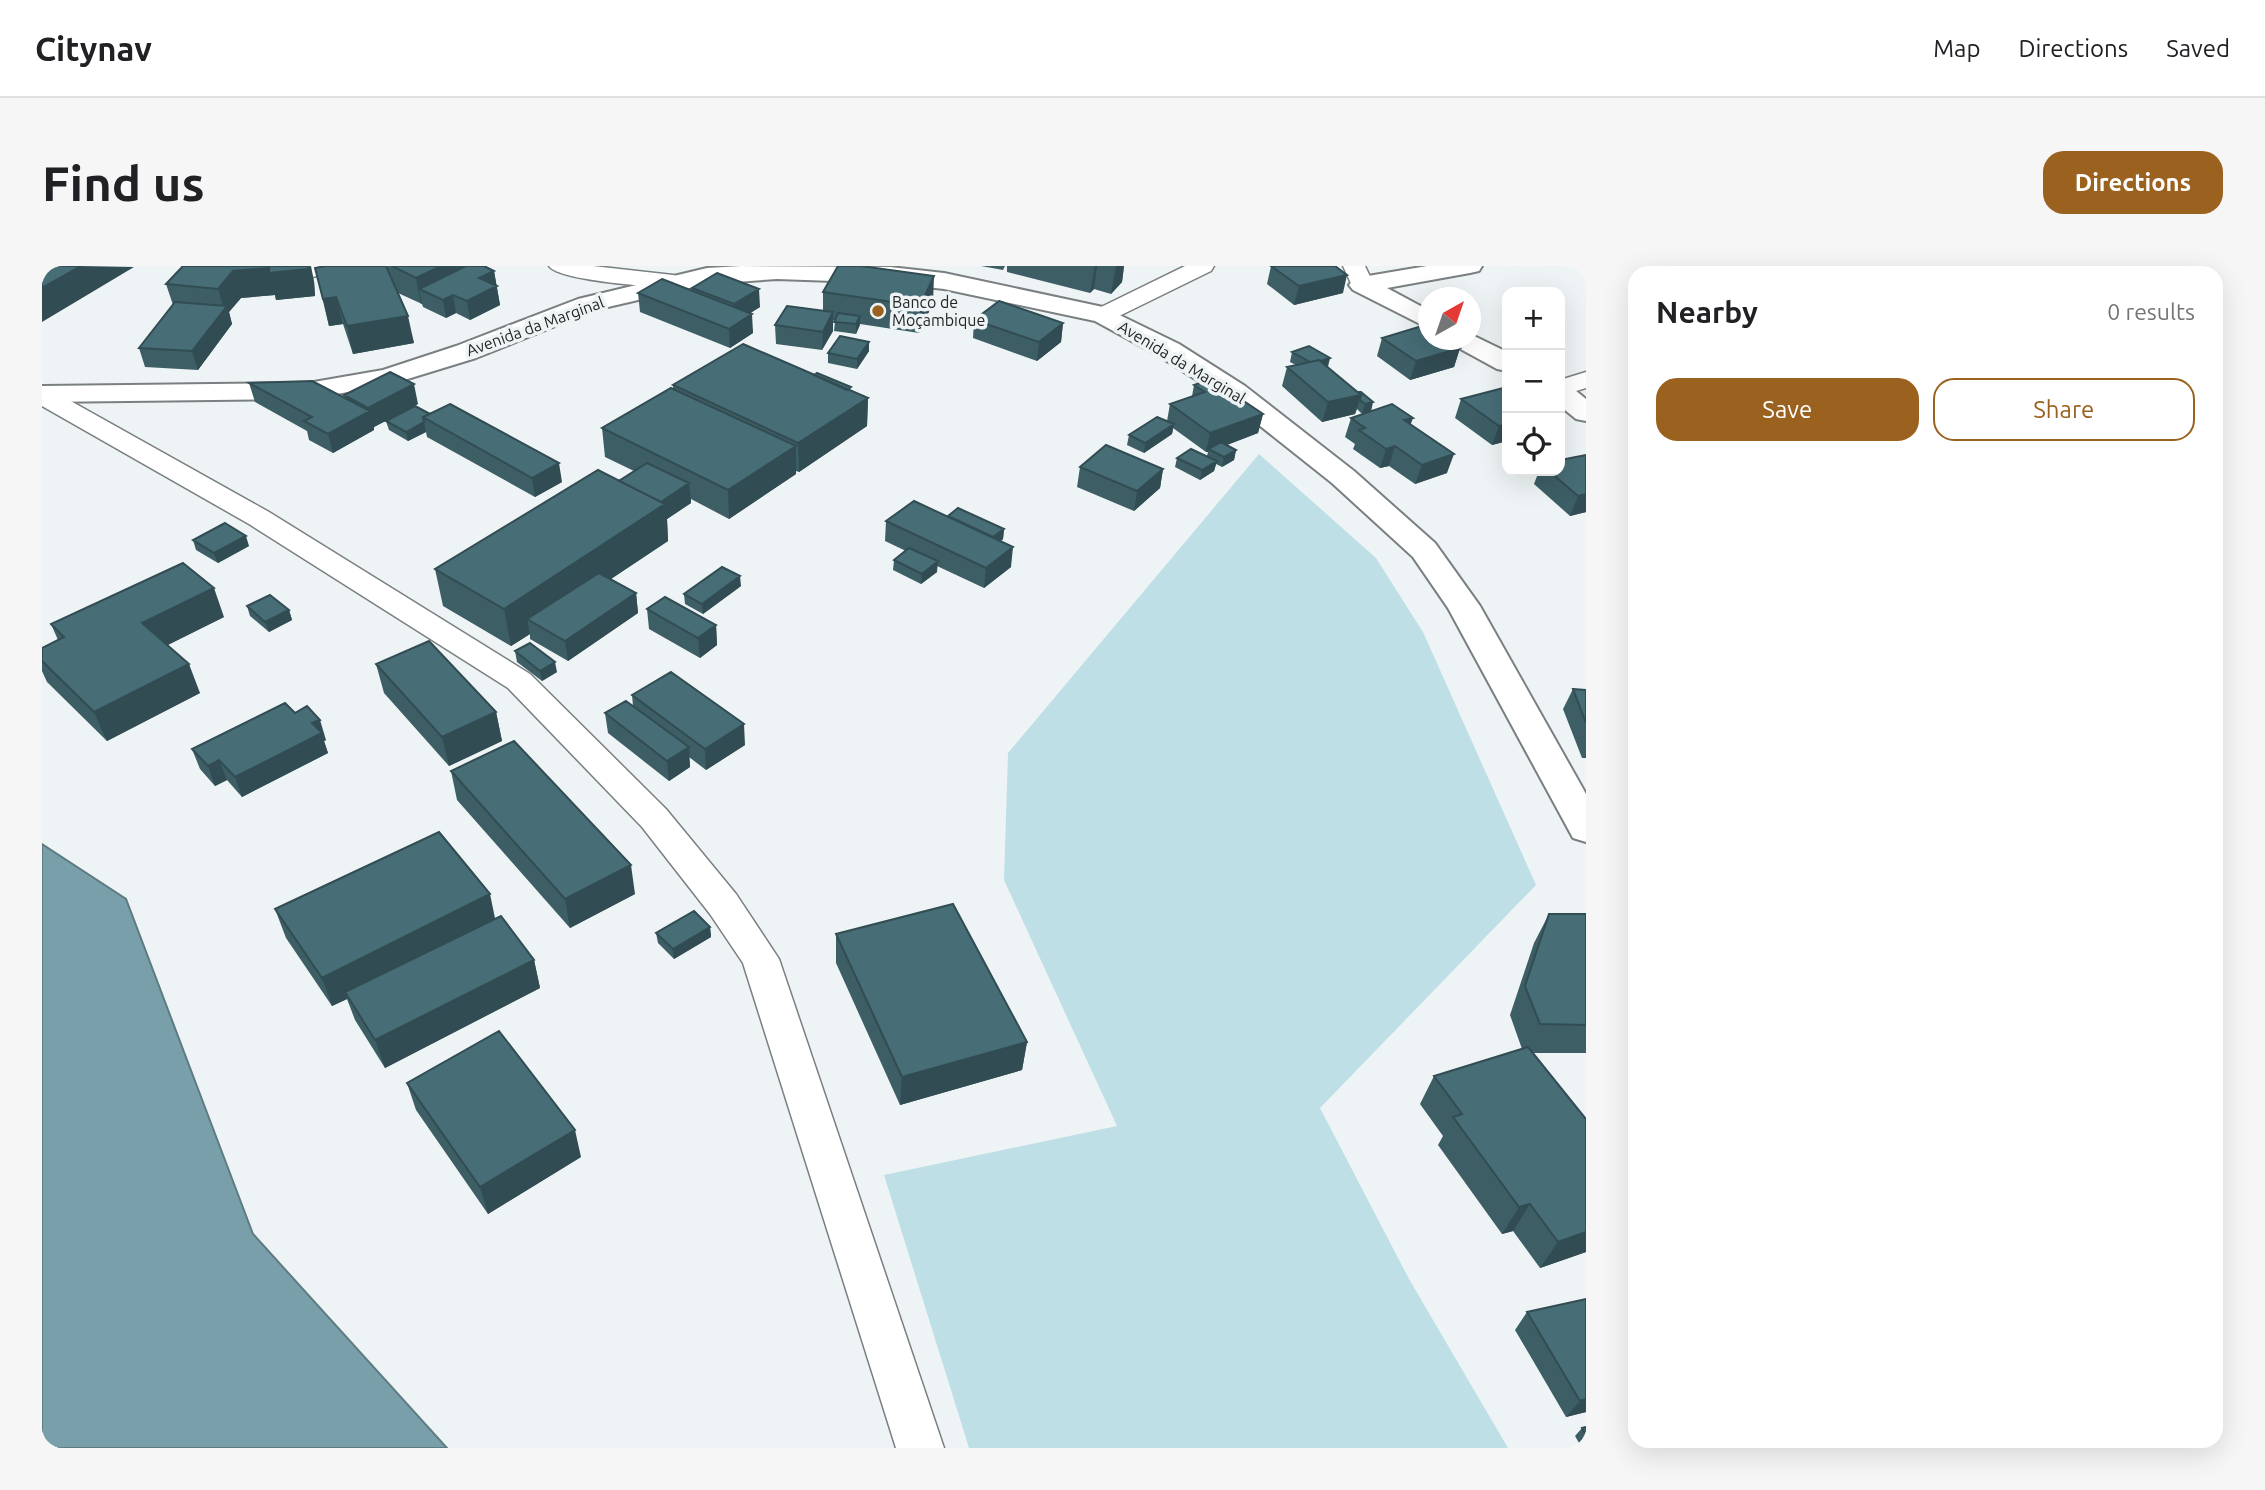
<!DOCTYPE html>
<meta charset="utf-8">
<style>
body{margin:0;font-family:Ubuntu,sans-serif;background:#f6f6f6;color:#202124}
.controls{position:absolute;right:21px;top:21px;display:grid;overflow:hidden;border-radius:14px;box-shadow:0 7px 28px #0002}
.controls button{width:63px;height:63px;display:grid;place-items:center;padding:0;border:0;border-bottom:2px solid #e0e0e0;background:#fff;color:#202124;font:35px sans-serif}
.compass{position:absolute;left:1376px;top:21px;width:63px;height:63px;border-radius:50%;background:#fff;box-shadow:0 7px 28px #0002;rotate:40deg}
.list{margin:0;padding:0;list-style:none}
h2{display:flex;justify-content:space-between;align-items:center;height:91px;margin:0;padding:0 28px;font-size:30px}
h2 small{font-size:23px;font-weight:400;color:#757577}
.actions{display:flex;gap:14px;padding:21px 28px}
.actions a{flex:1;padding:16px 0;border:2px solid #9b611f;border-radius:21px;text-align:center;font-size:24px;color:#9b611f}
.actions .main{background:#9b611f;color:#fff}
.icon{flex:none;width:38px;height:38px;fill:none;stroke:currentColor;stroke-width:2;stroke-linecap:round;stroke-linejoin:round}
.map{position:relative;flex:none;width:1544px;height:1182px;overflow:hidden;border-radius:21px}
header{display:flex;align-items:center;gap:42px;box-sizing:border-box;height:98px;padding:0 35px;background:#fff;border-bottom:2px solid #e0e0e0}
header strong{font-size:33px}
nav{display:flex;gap:38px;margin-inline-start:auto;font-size:24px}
.intro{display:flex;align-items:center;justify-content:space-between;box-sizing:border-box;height:168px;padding:0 42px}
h1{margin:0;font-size:49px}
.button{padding:18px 32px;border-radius:21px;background:#9b611f;color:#fff;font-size:24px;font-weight:700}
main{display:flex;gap:42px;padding:0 42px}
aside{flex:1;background:#fff;border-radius:21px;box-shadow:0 7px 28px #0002}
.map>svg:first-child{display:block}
.green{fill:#bfdfe6}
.water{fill:#79a0aa;stroke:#5f7b82;stroke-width:2}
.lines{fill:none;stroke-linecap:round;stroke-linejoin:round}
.minor-casing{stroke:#7a7f81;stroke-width:3}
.tertiary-casing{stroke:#7a7f81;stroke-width:4}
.minor{fill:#fff;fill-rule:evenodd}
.tertiary{fill:#fff;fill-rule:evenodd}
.wall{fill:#3d5e65}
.shaded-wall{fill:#324c53}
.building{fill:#476d76;stroke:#324c53;stroke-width:2}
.poi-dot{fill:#9b611f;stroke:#eef4f5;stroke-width:2.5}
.labels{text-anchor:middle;stroke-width:7;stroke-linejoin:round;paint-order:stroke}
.far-poi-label{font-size:16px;fill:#232626;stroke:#eef4f5;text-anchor:start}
.far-street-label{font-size:16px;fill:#232626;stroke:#eef4f5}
</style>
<header>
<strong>Citynav</strong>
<nav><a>Map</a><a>Directions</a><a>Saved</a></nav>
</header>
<div class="intro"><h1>Find us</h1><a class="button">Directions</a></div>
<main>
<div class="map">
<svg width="1544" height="1182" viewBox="0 0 1544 1182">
<rect width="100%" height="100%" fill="#eef4f5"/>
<!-- green -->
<path class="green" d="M1217,188L1334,292L1381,366L1494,619L1278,842L1367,1013L1466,1182H927L842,909L1075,860L962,614L966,487Z"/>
<!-- water -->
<path class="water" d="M0,578L84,633L211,968L405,1182H0Z"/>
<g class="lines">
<!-- minor casing -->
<g class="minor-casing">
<path id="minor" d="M177,0H304L301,5L265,12L188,7L180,5Z
M507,0H551L631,9L639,11L643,16L639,21L631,23C609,20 517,15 507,0Z
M1143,0H1172L1169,5L1069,54H1053L1049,49L1053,44Z
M1301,0H1323L1332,19L1328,24H1312Z
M1544,106V122L1518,130V114Z
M0,121L9,124L227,246L488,408L624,543L694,628L737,693L902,1182H854L701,697L668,648L600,561L466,422L207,258L0,140Z"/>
</g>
<!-- tertiary casing -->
<g class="tertiary-casing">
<path id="tertiary" d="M699,0L848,1L902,7L1061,41L1137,78L1203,120L1312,205L1393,277L1438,340L1544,528V576L1531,572L1406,342L1371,291L1290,217L1183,132L1117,90L1053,55L902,23L848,17L735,13L665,18L553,44L434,92L346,119L266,133L0,136V120L266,117L341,104L414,80L536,33L665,2Z
M1385,0H1440L1437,5L1428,7L1345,22L1386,44V62L1311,24L1307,19L1311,14L1320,11Z
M1428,68L1465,86V105L1455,103L1413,80L1409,74H1428Z
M1518,118L1528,120L1544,133V155L1534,153L1518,140Z"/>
</g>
<!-- minor -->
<use href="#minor" class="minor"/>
<!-- tertiary -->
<use href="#tertiary" class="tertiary"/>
</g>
<!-- wall -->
<path class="wall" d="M283,0H442L452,5L458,39L428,54L414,47L404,52L381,41L380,38L356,27L372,77L311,88L301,58L287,60L273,2Z
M939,0H963L961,4Z
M965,0H1082L1080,16L1069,28L1052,23L1048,27L965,6Z
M1229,0L1301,27L1252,39L1225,18Z
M272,15L273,30L234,34L233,29L199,32L187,46L190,58L156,104L103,101L97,82L131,39L124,18Z
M650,22L718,41L708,47L711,67L688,82L598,46L596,27L650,25Z
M781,26L891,37L877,67L818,58L814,68L792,65L793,55L791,54V65L780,84L734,78L733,59L781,45Z
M932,54L1021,57L1019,76L995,95L931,72Z
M1340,72L1418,82L1412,101L1368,114L1335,90Z
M827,76V85L815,103L786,97V87Z
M1250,86L1288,92L1286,101L1329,145L1368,158L1405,207L1373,218L1347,200L1338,202L1311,183L1313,178L1303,171L1309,152L1320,148L1315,143L1313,148L1280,156L1240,120L1245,101L1254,99L1248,96Z
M207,117L303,132L302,129L376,138L332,161V164L291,187L267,174L265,165L213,136Z
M631,119L809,125L826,132L825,160L757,206L754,205V208L687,253L649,233V237L625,253L626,275L569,313L594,327L596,347L526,395L488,373V368L469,380L401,340L393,303L577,215L592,205L563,191L560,162L631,123Z
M1152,119L1221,148L1216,167L1185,179L1194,184L1192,194L1180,201L1174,198L1172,205L1158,214L1133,201L1135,192L1165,190L1166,186H1164L1131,162L1130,168L1102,187L1085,179L1087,169L1125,155L1128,138L1150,130Z
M1465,121V175L1450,179L1413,152L1419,133Z
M373,140L520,216L493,231L385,171L384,166L366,175L347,164L344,155Z
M1544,189V246L1528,250L1492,218L1497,205H1518Z
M1038,201L1121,203L1118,222L1092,245L1035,221Z
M906,250L962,263L961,273L959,275L969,301L942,322L895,300V306L879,318L851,304L852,294L864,285L843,275L844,255Z
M151,274L207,280L176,297L154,284Z
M699,320L661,348L643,338L642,328Z
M205,340L247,344L250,354L227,366L208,350Z
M605,343L674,359L675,379L658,392L607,363Z
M182,351L125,379L158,427L65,475L5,416L0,405V382L16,374L9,358Z
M473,385L515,406L500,415L475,396Z
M334,398L454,446L460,475L407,500L342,427Z
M1531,423L1544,424V492H1540L1521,443Z
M590,429L703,479L664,504L647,491L648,501L627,515L566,467L563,447L591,440Z
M253,447L284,474L282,475L286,487L200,531L185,514L173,520L158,503L150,483Z
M409,505L593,628L528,662L415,534Z
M233,643L453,652L492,694L498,722L343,802L313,754L305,733L290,740L244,672Z
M1507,648H1544V787H1490L1544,853V986L1498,1002L1471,965L1460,968L1396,879L1401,870L1378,838L1392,810L1480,783L1468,749L1492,677Z
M668,661L669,671L632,693L616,677L614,667Z
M794,668L985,776L980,804L858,839L794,697Z
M365,817L539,891L446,948L374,844Z
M1485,1046L1544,1146L1524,1151L1473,1064Z
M1544,1161V1182H1540L1533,1170L1540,1162Z"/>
<!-- shaded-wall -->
<path class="shaded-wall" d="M39,0L92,1L0,56V22Z
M269,0L272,15L273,30L234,34L233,29L199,32L187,46L190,58L156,104L150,85L182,44L176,23L191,5L227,2Z
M399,0H433L377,23L380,38H379L374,12Z
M1053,0H1055L1052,23L1048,27Z
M1074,0H1082L1080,16L1069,28Z
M452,5L458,39L428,54L425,35L437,12Z
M1305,9L1301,27L1252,39L1257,20Z
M892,10L891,37L877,67L878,40Z
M717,23L718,41L693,57L692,38Z
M411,29L414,47L404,52L401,34Z
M294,31L301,58L287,60L281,33Z
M791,46V65L780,84L781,66Z
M710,48L711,67L688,82L687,63Z
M366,50L372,77L311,88L305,60Z
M818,50V59L814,68V58Z
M1021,57L1019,76L995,95L997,76Z
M827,76V85L815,103V93Z
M1418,82L1412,101L1368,114L1374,95Z
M1288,92L1285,101L1271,98Z
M372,118L376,138L332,161V164L291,187L286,168L327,145L326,142Z
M1319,129L1313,148L1280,156L1286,136Z
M826,132L825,160L757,206L756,177Z
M1331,136L1329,146L1320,148L1323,138Z
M1221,148L1216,167L1169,185L1166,183V186H1164L1168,167Z
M1371,152L1364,171L1362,154Z
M382,156L384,166L366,175L364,166Z
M1132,158L1130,168L1102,187L1103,177Z
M1465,158V175L1450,179L1457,160Z
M754,180V208L687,253L686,224Z
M1353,180L1347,200L1338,202L1344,183Z
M1194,184L1192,194L1180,201L1182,191Z
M1412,188L1405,207L1373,218L1380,199Z
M1175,195L1172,205L1158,214L1160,204Z
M517,197L520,216L493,231L490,212Z
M1121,203L1118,222L1092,245L1095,225Z
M647,217L649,237L625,253L626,275L498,360L485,353L488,368L469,380L462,343L607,243Z
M1544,228V246L1528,250L1536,230Z
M962,263L961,273L950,282L951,272Z
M204,270L207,280L176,297L172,287Z
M971,281L969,301L942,322L944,302Z
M896,295L895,306L879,318L880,308Z
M698,310L699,320L661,348L660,338Z
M172,322L182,351L112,386L100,357Z
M594,327L596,347L526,395L523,375Z
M247,344L250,354L227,366L223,356Z
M674,359L675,379L658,392L656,372Z
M513,396L515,406L500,415L498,405Z
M147,398L158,427L65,475L52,446Z
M454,446L460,475L407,500L400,471Z
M278,454L284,474L282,475L286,487L200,531L193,511L270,457Z
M702,458L703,479L664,504L663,483Z
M647,481L648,501L627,515L625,495Z
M177,494L185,514L173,520L166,500Z
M589,599L593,628L528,662L523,633Z
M448,628L454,657L303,726L305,733L290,740L280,712Z
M668,661L669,671L632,693L631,683Z
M492,694L498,722L343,802L333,774Z
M985,776L980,804L858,839L860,811Z
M533,864L539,891L446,948L438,921Z
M1488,938L1471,965L1460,968L1477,941Z
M1544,966V986L1498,1002L1516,976Z
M1544,1133V1146L1524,1151L1538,1135Z"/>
<!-- building -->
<path class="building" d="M0,0H39L0,22Z
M141,0H266V3L227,7V2L191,5L176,23L124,18Z
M283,0H344L366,50L305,60L294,31L281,33L273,2Z
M350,0H399L374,12Z
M424,0H442L452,5L437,12L455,20L425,35L411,29L401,34L377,23Z
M796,0H819L892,10L878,40L781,26Z
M1229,0H1293L1305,9L1257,20Z
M675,7L717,23L692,38L650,22Z
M620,13L710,48L687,63L596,27Z
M957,35L1021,57L997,76L932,54Z
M133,36L185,40L150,85L97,82Z
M745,40L791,46L781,66L733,59Z
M796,47L818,50L814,58L792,56Z
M1383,59L1387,61V74H1405L1418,82L1374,95L1340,72Z
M798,70L827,76L815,93L786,87Z
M701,78L826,132L756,177L631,119Z
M1267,80L1288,92L1279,95L1277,94L1268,96L1250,86Z
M1277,94L1319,129L1286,136L1245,101Z
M348,106L372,118L326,142L302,129Z
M775,107L809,121L805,124L772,109Z
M1169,113L1221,148L1168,167L1128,138L1163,126L1152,119Z
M270,115L328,145L286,168L262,155L270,151L207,117Z
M1465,121V158L1457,160L1419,133Z
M629,122L754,180L686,224L560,162Z
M1316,126H1319L1331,136L1323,138L1318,134L1319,129Z
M408,138L517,197L490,212L381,151Z
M1350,138L1371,152L1362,154L1412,188L1380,199L1353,180L1344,183L1317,164L1323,162L1309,152Z
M373,140L388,148L381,151L382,156L364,166L344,155Z
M1115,151L1132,158L1103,177L1087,169Z
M1179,176L1194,184L1182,191L1166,183Z
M1064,179L1121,203L1095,225L1038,201Z
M1149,183L1175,195L1160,204L1135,192Z
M1544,189V228L1536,230L1507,205H1518V194Z
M605,197L647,217L619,236L577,215Z
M556,204L623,238L462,343L393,303Z
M872,235L971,281L944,302L844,255Z
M916,242L962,263L951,271L906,250Z
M183,257L204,270L172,287L151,274Z
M867,282L896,295L880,308L852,294Z
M141,297L172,322L100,357L147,398L52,446L0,395V382L22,371L9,358Z
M680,301L698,310L660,338L642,328Z
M557,307L594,327L523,375L485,353Z
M228,329L247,344L223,356L205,340Z
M623,331L674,359L656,372L605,343Z
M387,375L454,446L400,471L334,398Z
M488,377L513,396L498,405L473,385Z
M629,406L702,458L663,483L590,429Z
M1531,423L1544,424V457Z
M584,435L647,481L625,495L563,447Z
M243,437L253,447L265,440L278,454L270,457L280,467L193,511L177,494L166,500L150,483Z
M472,475L589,599L523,633L409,505Z
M397,566L448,628L280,712L233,643Z
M911,638L985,776L860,811L794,668Z
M652,645L668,661L631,683L614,667Z
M1507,648H1544V759L1498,758L1483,720Z
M459,650L492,694L333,774L303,726Z
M457,765L533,864L438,921L365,817Z
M1486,781L1544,853V966L1516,976L1488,938L1477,941L1411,851L1420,848L1392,810Z
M1544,1033V1133L1538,1135L1485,1046Z
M1544,1161V1169L1540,1162Z"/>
<!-- markers -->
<circle class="poi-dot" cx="836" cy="45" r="7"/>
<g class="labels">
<!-- far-poi labels -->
<g class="far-poi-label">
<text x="850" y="42">Banco de<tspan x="850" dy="18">Moçambique</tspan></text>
</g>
<!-- far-street labels -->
<g class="far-street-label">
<text transform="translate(493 60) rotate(-20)" y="6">Avenida da Marginal</text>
<text transform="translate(1140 96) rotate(31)" y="6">Avenida da Marginal</text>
</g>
</g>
</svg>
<div class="controls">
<button>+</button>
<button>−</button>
<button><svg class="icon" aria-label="locate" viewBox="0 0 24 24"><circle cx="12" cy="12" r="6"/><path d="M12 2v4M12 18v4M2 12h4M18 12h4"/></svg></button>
</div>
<svg class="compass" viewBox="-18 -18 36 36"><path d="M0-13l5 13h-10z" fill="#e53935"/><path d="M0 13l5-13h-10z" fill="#757577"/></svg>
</div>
<aside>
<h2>Nearby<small>0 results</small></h2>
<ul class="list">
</ul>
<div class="actions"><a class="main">Save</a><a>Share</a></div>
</aside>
</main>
